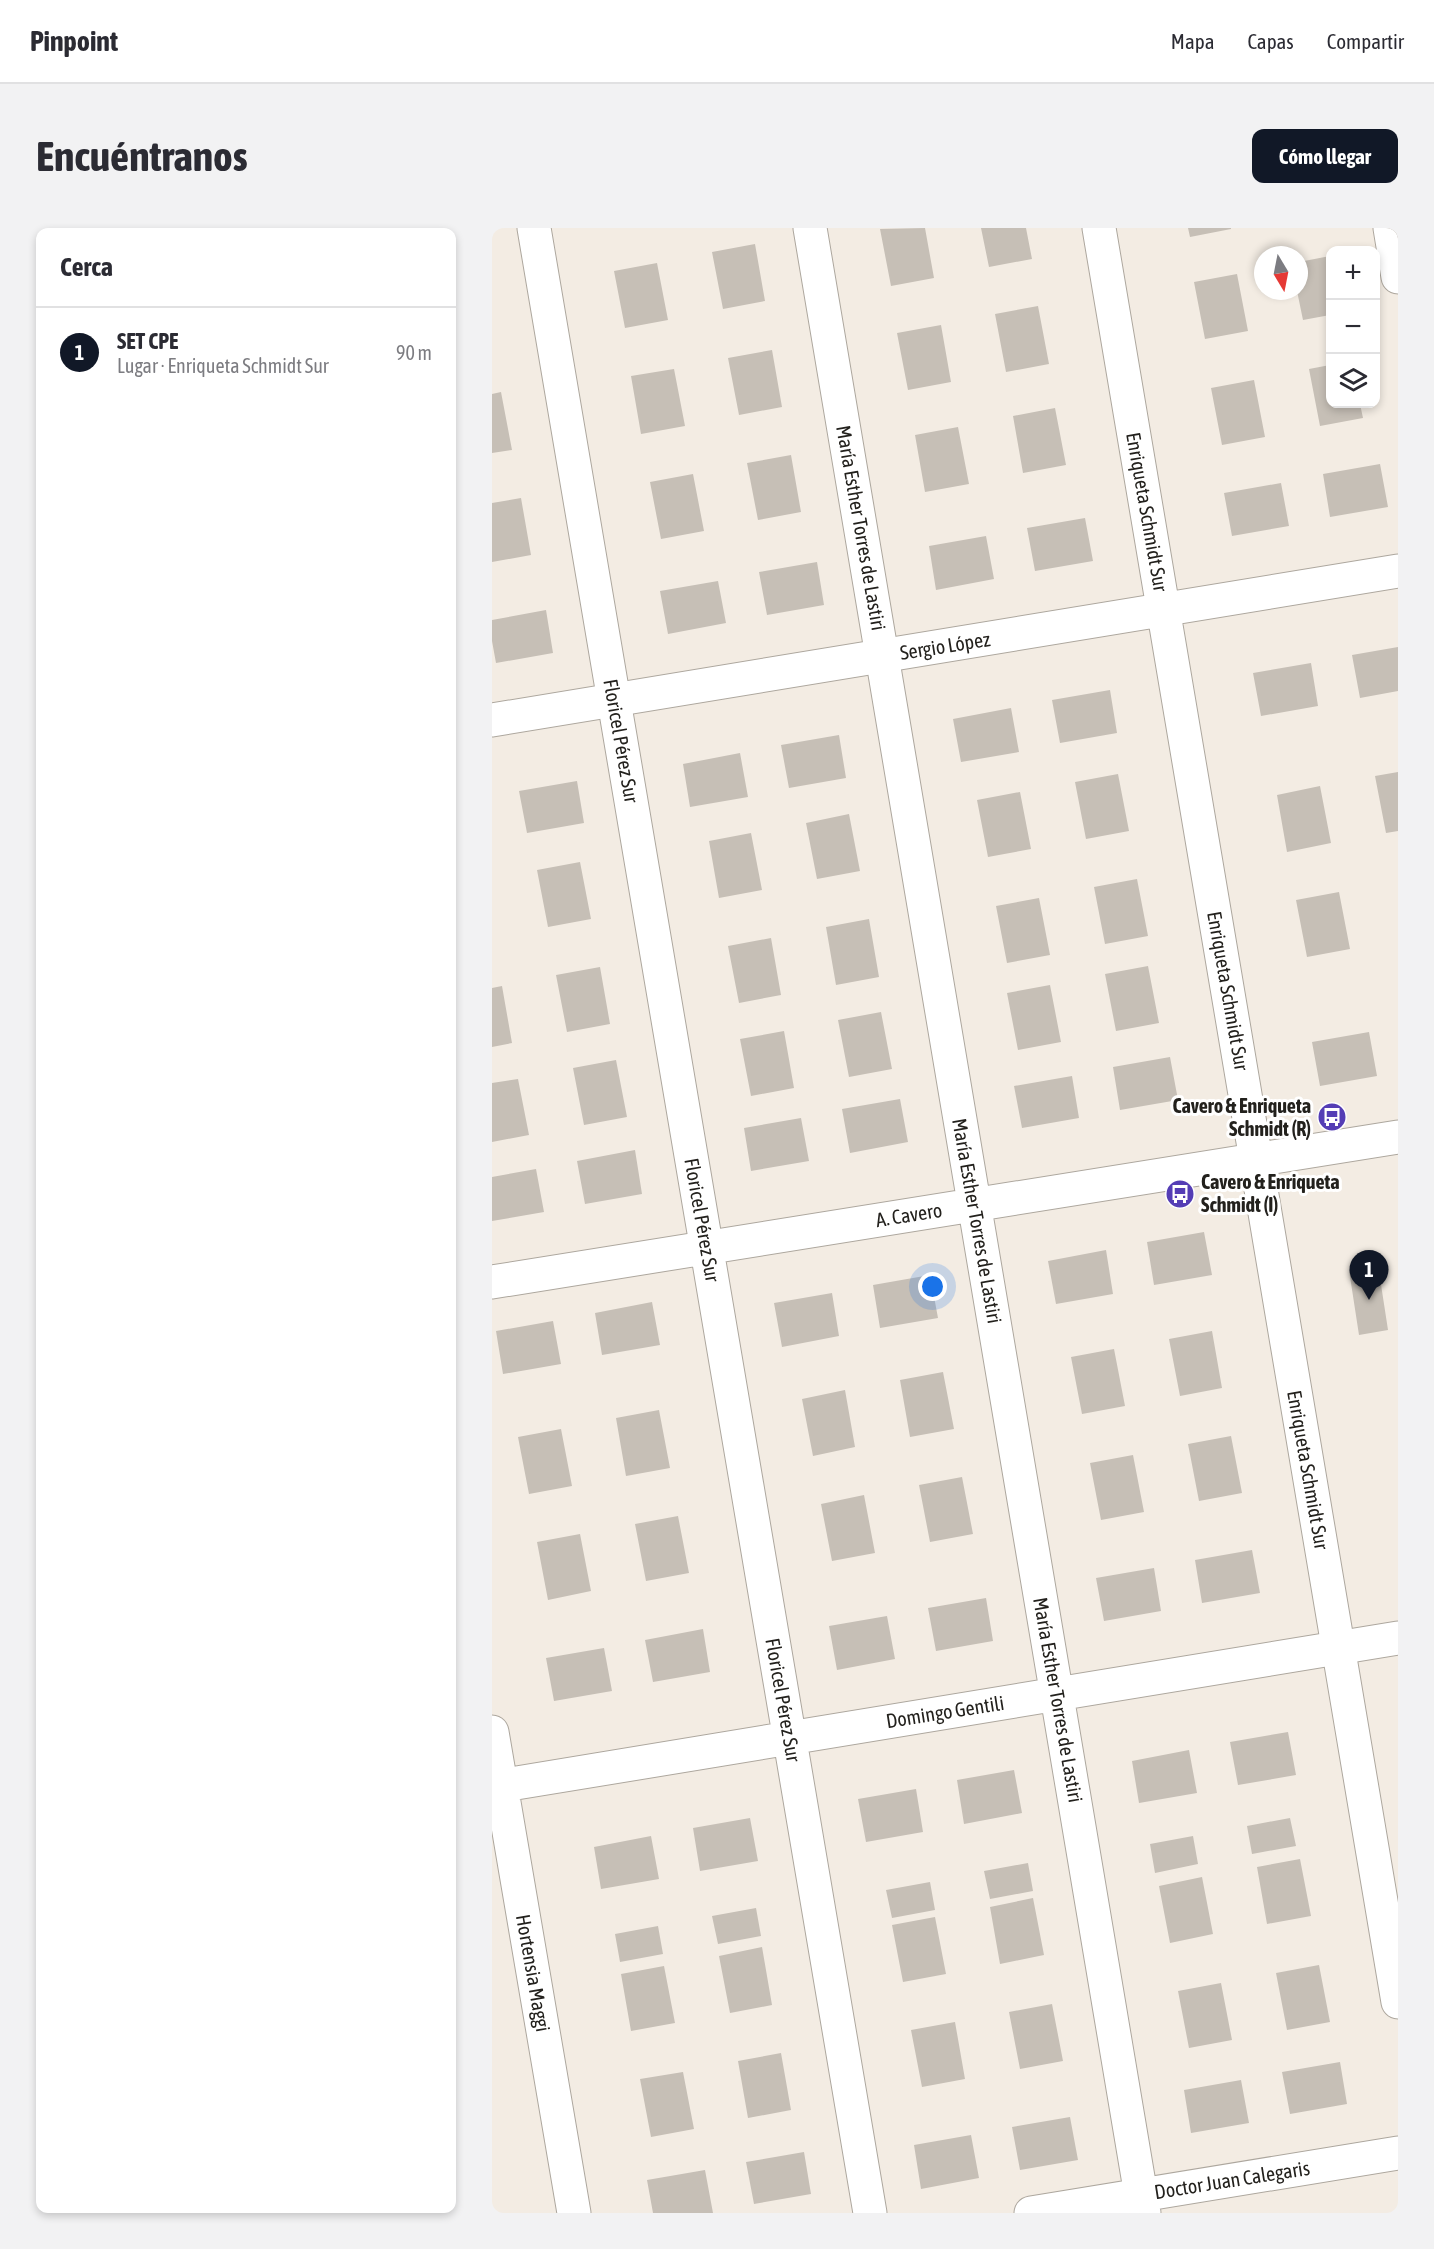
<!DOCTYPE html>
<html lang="es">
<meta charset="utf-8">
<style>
body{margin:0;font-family:"Asap Condensed",sans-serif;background:#f2f2f3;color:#2b2b33}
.controls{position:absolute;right:18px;top:18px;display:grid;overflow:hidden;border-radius:12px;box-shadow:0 3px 9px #0003}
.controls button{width:54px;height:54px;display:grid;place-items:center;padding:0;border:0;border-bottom:2px solid #e1e1e2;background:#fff;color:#2b2b33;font:30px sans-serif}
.compass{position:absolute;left:762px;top:18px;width:54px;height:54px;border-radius:50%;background:#fff;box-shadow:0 3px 9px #0003;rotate:170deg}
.you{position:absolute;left:441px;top:1059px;width:21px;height:21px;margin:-15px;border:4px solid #fff;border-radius:50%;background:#1a73e8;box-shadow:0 0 0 9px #1a73e833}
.badge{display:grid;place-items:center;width:39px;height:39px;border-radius:50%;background:#111827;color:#fff;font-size:20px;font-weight:700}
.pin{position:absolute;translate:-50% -50px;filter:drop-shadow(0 2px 3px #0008)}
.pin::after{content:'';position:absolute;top:32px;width:21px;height:18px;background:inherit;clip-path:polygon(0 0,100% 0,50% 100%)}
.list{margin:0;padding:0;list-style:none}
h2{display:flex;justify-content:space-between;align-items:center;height:78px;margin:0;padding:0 24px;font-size:26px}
h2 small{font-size:20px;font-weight:400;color:#7c7c81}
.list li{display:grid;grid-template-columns:39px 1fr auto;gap:18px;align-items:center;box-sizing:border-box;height:90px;padding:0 24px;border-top:2px solid #e1e1e2}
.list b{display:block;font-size:22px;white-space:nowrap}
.list p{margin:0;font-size:20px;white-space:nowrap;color:#7c7c81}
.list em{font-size:20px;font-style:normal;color:#7c7c81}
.icon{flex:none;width:33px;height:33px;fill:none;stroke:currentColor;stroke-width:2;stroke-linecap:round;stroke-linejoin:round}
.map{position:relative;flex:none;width:906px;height:1985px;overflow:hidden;border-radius:12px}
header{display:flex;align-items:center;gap:36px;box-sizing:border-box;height:84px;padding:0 30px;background:#fff;border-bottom:2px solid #e1e1e2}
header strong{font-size:28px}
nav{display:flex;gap:33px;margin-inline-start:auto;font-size:21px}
.intro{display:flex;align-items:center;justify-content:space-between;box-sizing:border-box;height:144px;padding:0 36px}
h1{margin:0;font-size:42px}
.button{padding:15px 27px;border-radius:12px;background:#111827;color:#fff;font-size:21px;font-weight:700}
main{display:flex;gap:36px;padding:0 36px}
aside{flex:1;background:#fff;border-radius:12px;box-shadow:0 3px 9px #0003}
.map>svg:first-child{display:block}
.building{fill:#c6bfb6}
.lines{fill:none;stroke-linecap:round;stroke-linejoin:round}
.street-casing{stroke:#ada79e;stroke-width:35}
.secondary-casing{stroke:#ada79e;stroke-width:35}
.street{stroke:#fff;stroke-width:33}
.secondary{stroke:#fff;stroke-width:33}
.labels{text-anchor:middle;stroke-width:6;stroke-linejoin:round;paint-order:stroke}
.street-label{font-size:20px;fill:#23211d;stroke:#fff}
.poi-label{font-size:20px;font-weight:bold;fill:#23211d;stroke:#fff;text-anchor:end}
</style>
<header>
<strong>Pinpoint</strong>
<nav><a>Mapa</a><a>Capas</a><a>Compartir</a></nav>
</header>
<div class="intro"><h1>Encuéntranos</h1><a class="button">Cómo llegar</a></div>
<main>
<aside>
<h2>Cerca<small></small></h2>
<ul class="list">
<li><span class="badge">1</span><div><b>SET CPE</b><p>Lugar · Enriqueta Schmidt Sur</p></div><em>90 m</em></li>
</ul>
</aside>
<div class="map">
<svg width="906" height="1985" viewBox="0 0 906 1985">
<rect width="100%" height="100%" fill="#f3ece3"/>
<!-- building -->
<path class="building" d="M433,0L442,50L399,58L388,1Z
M489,0H534L540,31L497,39Z
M696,0H739V1L698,9Z
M263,16L273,73L231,81L220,24Z
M838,28V87L811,92L805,63H807V34Z
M165,35L176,92L133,100L122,43Z
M745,46L756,103L713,111L702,54Z
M546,78L557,136L514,144L503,86Z
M449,97L459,154L416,162L405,105Z
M280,122L290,179L247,187L236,130Z
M838,137V176H868L871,190L828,198L817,141Z
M182,141L193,198L149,206L139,148Z
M762,152L773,209L730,217L719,160Z
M9,164L20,222L0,225V166Z
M563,180L574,237L531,245L521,188Z
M466,199L477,256L433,264L423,207Z
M299,227L309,284L266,292L255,235Z
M888,236L896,279L838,289L831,246Z
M201,246L212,303L169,311L158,254Z
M789,255L797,298L740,308L732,265Z
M29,270L39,327L0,334V275Z
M593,290L601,333L543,343L535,300Z
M494,308L502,351L444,362L437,318Z
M325,334L332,377L275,387L267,344Z
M226,353L234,395L176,406L168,363Z
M54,382L61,425L4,435L0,413V392Z
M906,419V463L868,470L860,427Z
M819,435L826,478L769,488L761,445Z
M618,462L625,505L568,515L560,472Z
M519,480L527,524L469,534L461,491Z
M347,507L354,550L297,560L289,517Z
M248,525L256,569L198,579L191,536Z
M906,544V603L894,605L883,548Z
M626,546L637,603L594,611L583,554Z
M85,553L92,595L35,605L27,563Z
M828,558L839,615L795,624L785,567Z
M528,564L539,621L496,629L485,572Z
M357,586L368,643L325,651L314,595Z
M259,605L270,662L227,670L217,613Z
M88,634L99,691L56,699L45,642Z
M645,651L656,708L613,716L602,659Z
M847,664L858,721L815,729L804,672Z
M547,670L558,727L515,735L504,678Z
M377,691L387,749L344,757L334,699Z
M279,710L289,767L247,775L236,718Z
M656,738L667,795L624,803L613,746Z
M108,739L118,796L75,804L64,747Z
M558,757L569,814L526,822L515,765Z
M10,758L20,815L0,819V760Z
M389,784L400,841L357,849L346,792Z
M292,803L302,860L259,868L248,811Z
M877,804L885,848L828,858L820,814Z
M678,829L686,872L628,882L621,839Z
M124,832L135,889L92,897L81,840Z
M580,848L587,890L530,900L522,858Z
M26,851L37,907L0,914V855Z
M408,871L416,914L358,925L350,881Z
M309,890L317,933L259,943L252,900Z
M143,922L150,966L93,976L85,933Z
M44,941L52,984L0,993V949Z
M712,1004L720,1047L662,1057L655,1014Z
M614,1022L621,1066L564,1076L556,1033Z
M886,1037L896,1102L867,1107L857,1042Z
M438,1047L446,1090L388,1100L381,1057Z
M340,1065L347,1108L290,1119L282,1075Z
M160,1074L168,1117L110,1127L103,1085Z
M61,1093L69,1136L11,1146L4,1103Z
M720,1103L730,1160L688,1168L677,1111Z
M622,1121L633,1178L590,1186L579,1129Z
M451,1144L462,1201L418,1209L408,1152Z
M353,1162L363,1219L321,1228L310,1171Z
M167,1182L178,1240L134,1248L124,1190Z
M69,1201L80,1258L37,1266L26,1209Z
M739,1208L750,1265L707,1273L696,1216Z
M641,1227L652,1284L609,1292L598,1235Z
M470,1249L481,1306L438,1314L427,1257Z
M372,1267L383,1325L340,1333L329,1276Z
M186,1288L197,1345L154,1353L143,1296Z
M88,1306L99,1363L56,1372L45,1314Z
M760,1322L768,1365L710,1375L703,1332Z
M662,1340L669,1383L612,1393L604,1350Z
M494,1370L501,1413L444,1423L436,1380Z
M395,1388L403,1431L345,1442L337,1398Z
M211,1401L218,1444L161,1454L153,1412Z
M112,1420L120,1463L62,1473L54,1430Z
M796,1504L804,1547L746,1557L738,1514Z
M697,1522L705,1565L647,1575L640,1533Z
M522,1542L530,1585L472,1596L465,1552Z
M424,1561L431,1604L374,1614L366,1571Z
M258,1590L266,1633L208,1643L201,1600Z
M798,1590L804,1618L760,1626L755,1598Z
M159,1608L167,1651L109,1661L102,1619Z
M701,1608L706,1636L663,1645L658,1616Z
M808,1631L819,1688L775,1696L765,1639Z
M536,1635L541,1663L498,1671L492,1643Z
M710,1649L721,1706L678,1715L667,1658Z
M438,1654L443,1682L400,1690L394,1662Z
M541,1670L552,1727L508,1736L498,1679Z
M264,1680L269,1708L226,1716L220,1688Z
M443,1689L454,1746L411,1754L400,1697Z
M166,1698L171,1726L128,1734L123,1706Z
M270,1719L280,1777L238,1785L227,1728Z
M827,1737L838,1794L795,1802L784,1745Z
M172,1738L183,1795L139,1803L129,1746Z
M729,1755L740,1812L697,1820L686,1763Z
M560,1776L571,1833L528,1841L517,1784Z
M463,1794L473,1851L430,1859L419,1802Z
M289,1825L299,1882L256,1890L246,1833Z
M848,1834L855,1876L798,1886L790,1844Z
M191,1844L202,1901L159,1909L148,1851Z
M749,1852L757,1895L699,1905L692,1862Z
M578,1889L586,1932L528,1942L520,1899Z
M479,1907L487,1950L429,1961L422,1917Z
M312,1924L319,1966L262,1976L254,1934Z
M213,1942L221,1985H161L155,1952Z"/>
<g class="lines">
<!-- street casing -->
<g class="street-casing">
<path id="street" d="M42,0L378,1985
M318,0L652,1985
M898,0L906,49
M0,1054L906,909
M0,1504L82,1985
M0,1559L906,1410
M539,1985L906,1925"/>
</g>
<!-- secondary casing -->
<g class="secondary-casing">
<path id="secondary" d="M607,0L906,1774
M0,492L906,343"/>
</g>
<!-- street -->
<use href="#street" class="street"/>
<!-- secondary -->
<use href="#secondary" class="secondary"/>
</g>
<!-- icons -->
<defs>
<g id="bus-disc" transform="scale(1.5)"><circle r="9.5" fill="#543db5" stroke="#fff"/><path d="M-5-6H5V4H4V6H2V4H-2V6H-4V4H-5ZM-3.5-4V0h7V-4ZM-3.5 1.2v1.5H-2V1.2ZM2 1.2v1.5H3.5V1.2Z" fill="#fff"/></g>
</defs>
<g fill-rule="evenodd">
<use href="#bus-disc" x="840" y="889"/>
<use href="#bus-disc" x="688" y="966"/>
</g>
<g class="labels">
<!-- street labels -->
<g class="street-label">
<text transform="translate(655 284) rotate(80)" y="7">Enriqueta Schmidt Sur</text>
<text transform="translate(369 300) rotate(80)" y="7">María Esther Torres de Lastiri</text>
<text transform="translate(453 418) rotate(-9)" y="7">Sergio López</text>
<text transform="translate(129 513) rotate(80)" y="7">Floricel Pérez Sur</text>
<text transform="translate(736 763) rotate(80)" y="7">Enriqueta Schmidt Sur</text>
<text transform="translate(417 987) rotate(-9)" y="7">A. Cavero</text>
<text transform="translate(210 992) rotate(80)" y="7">Floricel Pérez Sur</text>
<text transform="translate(485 993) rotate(80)" y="7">María Esther Torres de Lastiri</text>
<text transform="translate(816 1242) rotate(80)" y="7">Enriqueta Schmidt Sur</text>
<text transform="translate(291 1472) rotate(80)" y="7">Floricel Pérez Sur</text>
<text transform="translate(566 1472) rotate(80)" y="7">María Esther Torres de Lastiri</text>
<text transform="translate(453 1484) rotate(-9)" y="7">Domingo Gentili</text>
<text transform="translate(41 1745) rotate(80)" y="7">Hortensia Maggi</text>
<text transform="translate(740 1952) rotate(-9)" y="7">Doctor Juan Calegaris</text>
</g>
<!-- poi labels -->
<g class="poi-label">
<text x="819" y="885">Cavero &amp; Enriqueta<tspan x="819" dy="23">Schmidt (R)</tspan></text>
<text x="709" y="961" text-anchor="start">Cavero &amp; Enriqueta<tspan x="709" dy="23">Schmidt (I)</tspan></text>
</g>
</g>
</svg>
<div class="controls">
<button>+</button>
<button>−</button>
<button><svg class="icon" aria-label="layers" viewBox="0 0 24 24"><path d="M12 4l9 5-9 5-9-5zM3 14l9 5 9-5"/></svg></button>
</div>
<svg class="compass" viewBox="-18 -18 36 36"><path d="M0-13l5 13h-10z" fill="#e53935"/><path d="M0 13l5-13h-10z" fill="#7c7c81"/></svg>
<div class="you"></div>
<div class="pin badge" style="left:877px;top:1072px">1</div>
</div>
</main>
